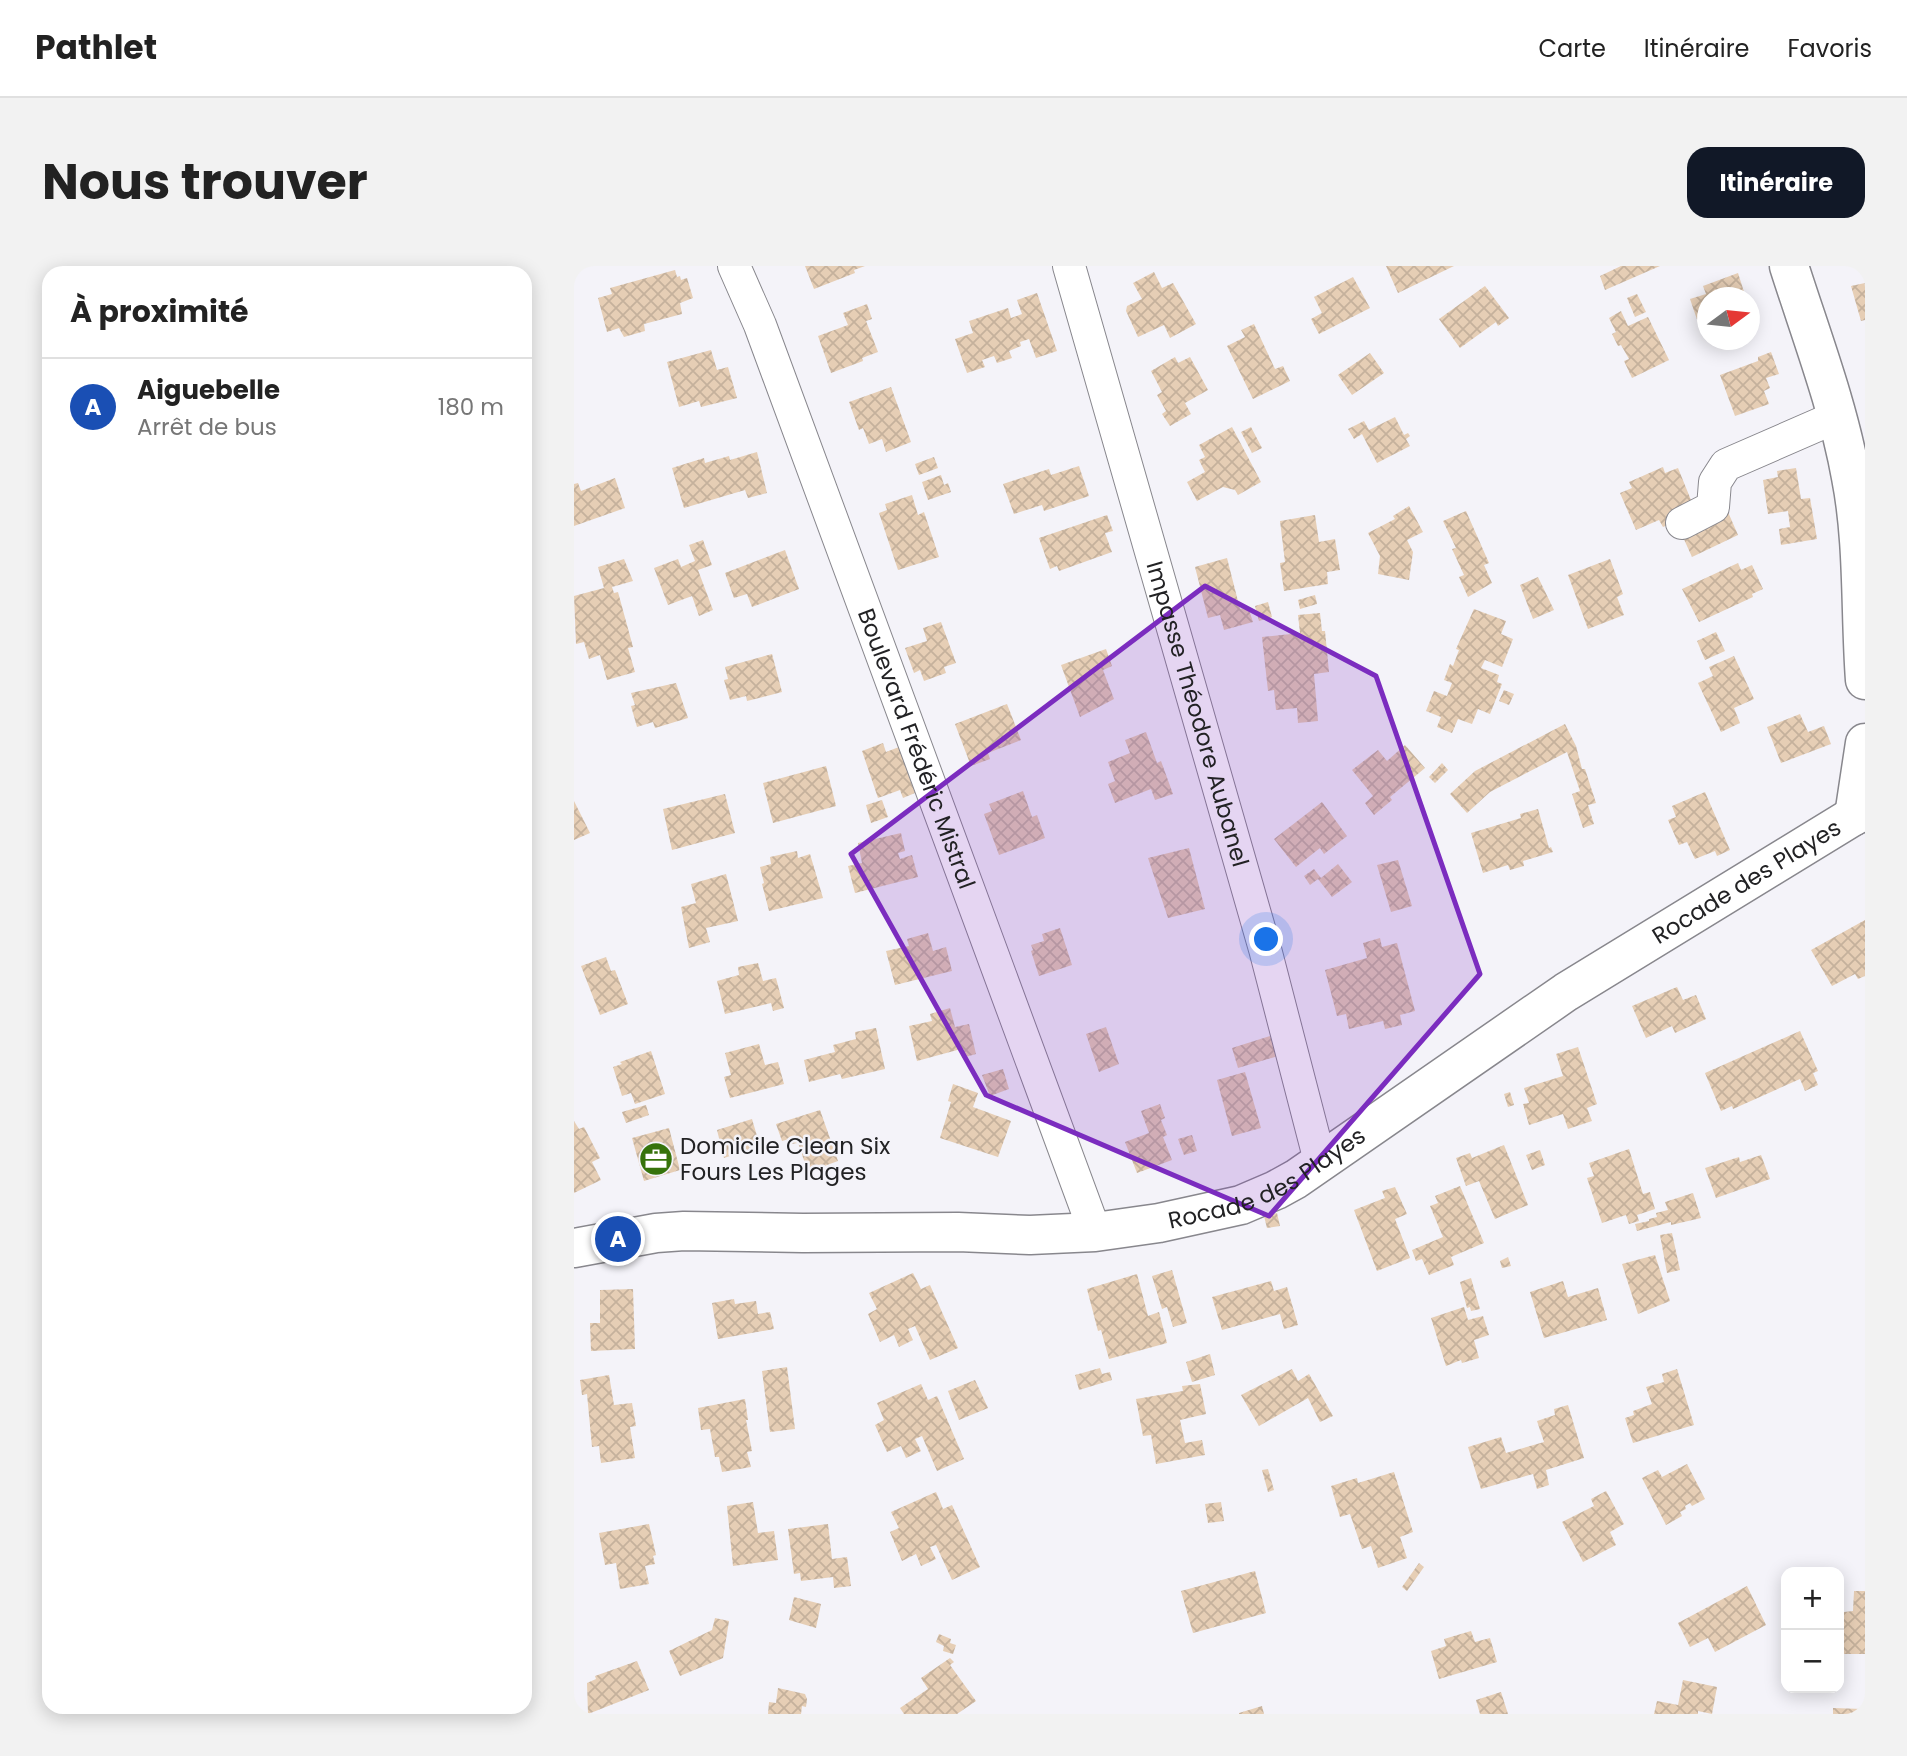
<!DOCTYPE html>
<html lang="fr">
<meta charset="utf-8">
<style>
body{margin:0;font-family:Poppins,sans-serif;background:#f2f2f2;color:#222}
.controls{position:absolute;right:21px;bottom:21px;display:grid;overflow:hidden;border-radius:14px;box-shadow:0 4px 18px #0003}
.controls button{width:63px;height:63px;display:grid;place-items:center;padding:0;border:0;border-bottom:2px solid #e0e0e0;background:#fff;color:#222;font:35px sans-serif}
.compass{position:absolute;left:1123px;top:21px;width:63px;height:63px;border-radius:50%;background:#fff;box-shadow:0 4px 18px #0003;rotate:75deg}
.you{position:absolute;left:693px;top:674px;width:24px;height:24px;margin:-18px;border:5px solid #fff;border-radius:50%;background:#1a73e8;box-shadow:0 0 0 10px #1a73e833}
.badge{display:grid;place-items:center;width:46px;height:46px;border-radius:50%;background:#111827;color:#fff;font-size:23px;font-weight:700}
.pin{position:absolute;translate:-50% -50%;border:4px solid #fff;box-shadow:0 2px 7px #0006}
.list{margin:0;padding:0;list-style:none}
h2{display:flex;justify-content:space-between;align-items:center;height:91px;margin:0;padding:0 28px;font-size:30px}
h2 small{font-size:23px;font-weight:400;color:#767676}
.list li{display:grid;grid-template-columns:46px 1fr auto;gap:21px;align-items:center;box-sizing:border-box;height:98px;padding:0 28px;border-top:2px solid #e0e0e0}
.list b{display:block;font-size:26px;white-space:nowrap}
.list p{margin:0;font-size:23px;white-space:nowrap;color:#767676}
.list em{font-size:23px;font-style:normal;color:#767676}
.map{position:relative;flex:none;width:1291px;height:1448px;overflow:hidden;border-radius:21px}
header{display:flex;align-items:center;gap:42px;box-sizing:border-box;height:98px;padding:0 35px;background:#fff;border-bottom:2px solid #e0e0e0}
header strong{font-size:33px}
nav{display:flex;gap:38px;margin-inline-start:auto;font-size:24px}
.intro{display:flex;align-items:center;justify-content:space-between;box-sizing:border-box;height:168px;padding:0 42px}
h1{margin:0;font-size:49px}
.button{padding:18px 32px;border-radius:21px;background:#111827;color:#fff;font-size:24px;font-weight:700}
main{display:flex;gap:42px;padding:0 42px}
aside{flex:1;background:#fff;border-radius:21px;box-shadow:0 4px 18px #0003}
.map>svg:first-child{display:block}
.building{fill:url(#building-cross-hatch)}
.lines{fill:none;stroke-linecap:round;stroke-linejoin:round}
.minor-casing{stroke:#88878d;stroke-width:34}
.tertiary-casing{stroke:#88878d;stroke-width:41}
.minor{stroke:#fff;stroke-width:32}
.tertiary{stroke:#fff;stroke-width:38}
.marked{fill:#7b2cbf;fill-opacity:0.2;stroke:#7b2cbf;stroke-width:5;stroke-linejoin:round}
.labels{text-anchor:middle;stroke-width:5;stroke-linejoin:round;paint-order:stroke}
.street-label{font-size:23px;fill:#222224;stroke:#f4f3f9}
.poi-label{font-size:23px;fill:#222224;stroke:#f4f3f9;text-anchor:start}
</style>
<header>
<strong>Pathlet</strong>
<nav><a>Carte</a><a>Itinéraire</a><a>Favoris</a></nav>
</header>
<div class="intro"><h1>Nous trouver</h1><a class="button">Itinéraire</a></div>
<main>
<aside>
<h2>À proximité<small></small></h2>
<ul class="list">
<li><span class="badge" style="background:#1a4fb4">A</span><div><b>Aiguebelle</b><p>Arrêt de bus</p></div><em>180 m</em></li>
</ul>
</aside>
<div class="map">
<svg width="1291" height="1448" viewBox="0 0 1291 1448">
<defs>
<pattern id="building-cross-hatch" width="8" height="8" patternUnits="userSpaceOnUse" patternTransform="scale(1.75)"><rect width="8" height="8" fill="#e6ceb5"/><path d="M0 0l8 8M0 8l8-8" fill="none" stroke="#c5b19c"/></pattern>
</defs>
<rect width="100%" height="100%" fill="#f4f3f9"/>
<!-- building -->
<path class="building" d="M231,0H291L280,4L281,7L240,23Z
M812,0H880L824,27Z
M1047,0H1086L1031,24L1026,10Z
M101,4L103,11L106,10L107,14L113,12L119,32L106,37L108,48L70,58L71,65L50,71L45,62L33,66L24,32L38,28L36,22Z
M580,6L588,22L599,17L622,58L596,72L590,59L564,71L552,45L553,40L568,33L559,17Z
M1164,7L1172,32H1133V67L1128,68L1116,33L1132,28L1129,20Z
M779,11L796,42L745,68L737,53L748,47L740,31Z
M1291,17V54L1287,55L1277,20Z
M911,20L935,52L924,60L922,56L886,82L865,53Z
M463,27L483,85L462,92L455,73L446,76L447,80L435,85L438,92L423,97L420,90L408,94L411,101L393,107L381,73L399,67L395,55L434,42L437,52L448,48L443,34Z
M1063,28L1072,46L1061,51L1053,32Z
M293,38L298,53L292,55L304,86L288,92L289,95L257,107L244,70L274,59L269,47Z
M1047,45L1054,60L1074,51L1095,94L1058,112L1050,95L1055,93L1047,79L1044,80L1038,68L1042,66L1035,52Z
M680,58L701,103L709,100L716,115L679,133L653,80L671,71L667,64Z
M137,84L143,104L154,101L163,132L127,141L125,135L105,141L93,96Z
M1197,86L1205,108L1192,112L1196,122L1190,125L1195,138L1161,150L1146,109L1184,95V91Z
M796,87L810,107L778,129L764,109Z
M601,91L604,97L616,91L634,124L611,137L617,148L596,160L588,148L592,145L583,129L588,126L577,105Z
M317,121L337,176L312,186L308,173L295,178L289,162L285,164L275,136Z
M821,151L830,169L834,167L836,170L832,173L836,180L803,197L788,168L780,173L774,163L790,155L795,164Z
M658,161L687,216L664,229L661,224L649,221L623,235L613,216L631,206L625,194L631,191L625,179Z
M677,161L688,182L678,187L667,166Z
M183,186L193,227L174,232L171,224L110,242L98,202L130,192L131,197L155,190L156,194Z
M360,191L364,202L345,209L341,198Z
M505,200L515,230L470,245L468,239L440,248L429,218L475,203L477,209Z
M1089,201L1091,207L1104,202L1119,239L1099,257L1089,261L1085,254L1062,264L1046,227L1058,222L1055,216Z
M1222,202L1227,233L1236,232L1243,273L1207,279L1205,263L1216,261L1214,245L1194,248L1189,214L1204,211L1203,205Z
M367,209L370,219L374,217L377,226L354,234L348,216Z
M41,212L51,242L0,260V218L4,217L7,225Z
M338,229L344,249L350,246L365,291L324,304L305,247L313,244L311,238Z
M835,240L849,266L833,274L839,286L835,314L804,308L806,290L794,267L821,253L819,250Z
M892,245L915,297L910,299L918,317L894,331L885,311L890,309L878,283L882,282L869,255Z
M1154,246L1164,269L1118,291L1108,269Z
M533,249L539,265L531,267L538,286L485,305L483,300L476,303L465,272Z
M741,249L745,276L761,273L766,304L753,306L754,318L710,325L706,297L711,296L706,255Z
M129,274L138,299L124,304L139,344L125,350L118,330L94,339L80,302L104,293L107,301L121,295L115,279Z
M211,284L225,323L178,341L173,328L160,332L151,307Z
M653,292L666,343L674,341L679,356L650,364L646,349L634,352L621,301Z
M50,293L59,315L38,321L40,327L44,326L59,381L54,382L61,406L33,414L26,389L15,393L10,376L2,378L0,330L30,322L24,301Z
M1036,293L1049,328L1043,331L1050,349L1014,363L994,309Z
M1164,297L1167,304L1178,299L1189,323L1178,328L1179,331L1125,356L1108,323Z
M964,311L980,344L959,353L946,319Z
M741,329L743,338L726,343L724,334Z
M694,336L698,351L685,355L681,340Z
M900,343L932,355L927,368L939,373L928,401L911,394L907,402L925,409L923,416L928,418L916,448L904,443L898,458L884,453L878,467L863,461L867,451L852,445L860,425L873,430L878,417L870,414L876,398L879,400L885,384L882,383Z
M746,347L748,365H751L755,406L740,408L744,455L724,457L723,442L702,444L700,424L694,425L688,371L726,367L724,349Z
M367,356L382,397L370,401L372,407L350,415L346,404L340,407L331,382L353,375L349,362Z
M1142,366L1151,385L1131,394L1123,375Z
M532,383L538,400L529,404L540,433L506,451L487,399Z
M198,388L208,426L173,435L172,430L156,434L150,414L154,413L151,401Z
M1160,390L1180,433L1160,442L1166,457L1147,466L1124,417L1139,410L1135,401Z
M102,417L114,452L81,462L79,456L63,461L57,440L61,439L57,427Z
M930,424L940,428L935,439L925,435Z
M433,438L447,474L414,487L416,493L397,500L381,458Z
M1226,448L1234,466L1250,460L1257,478L1207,497L1193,461Z
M991,458L1002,480L1008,503H1011L1022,537L1014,539L1020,558L1009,562L998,528L1006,525L993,486L916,526L893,547L876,528L901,505Z
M572,466L583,497L587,495L599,528L581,534L577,523L541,537L534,518L541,515L534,496L556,487L551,474Z
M309,477L312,486L325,481L341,527L329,532L326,524L304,532L288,485Z
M831,479L851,502L816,531L818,534L800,549L791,537L799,530L778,504L804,484L813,495Z
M868,497L874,504L861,517L855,511Z
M252,500L262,540L199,557L189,517Z
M449,525L458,551L463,549L471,572L425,589L410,548L418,545L415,538Z
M1131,526L1156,584L1143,590L1141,585L1121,593L1113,576L1105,579L1094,554L1102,551L1098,540Z
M151,528L161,567L98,584L89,543Z
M308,534L314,551L297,557L292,539Z
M0,535L16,567L0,574Z
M748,536L773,570L750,588L746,582L722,601L700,573Z
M964,543L975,582L977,581L979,586L949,595L950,600L936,604L934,599L909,607L897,567L947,552L946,548Z
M327,567L331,585L324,587L326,593L338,589L344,611L281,627L274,600L288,597L284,577Z
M615,582L631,643L594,652L574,592Z
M223,585L224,592L236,588L249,632L195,645L188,618L190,617L186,601L197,598L196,591Z
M824,594L838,640L817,646L803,599Z
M764,598L778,616L758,631L744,613L736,619L730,610L740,603L747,612Z
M152,608L164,655L132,662L136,676L115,682L107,641L122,637L117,618Z
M1291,654V710L1284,713L1281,708L1258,720L1237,684Z
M486,662L498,699L465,710L457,685L459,684L457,679L470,675L468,668Z
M354,667L359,685L372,681L378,705L321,719L312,685L335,680L333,673Z
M806,672L808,681L823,677L841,745L826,749L828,759L811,763L809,755L775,763L772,748L763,750L751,704L793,692L789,677Z
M32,691L37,705L41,704L54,738L26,749L7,700Z
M184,697L189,715L202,712L210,742L199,745L197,737L151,748L143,715L165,709L164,701Z
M1103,721L1109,734L1122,729L1132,753L1101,767L1098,760L1072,772L1058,740Z
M376,742L381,761L395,758L402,788L388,792L387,783L343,795L335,760L358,755L356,748Z
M532,761L545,798L525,806L512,768Z
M302,762L311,803L268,813L266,808L235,816L230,794L261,786L259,779L282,773L281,766Z
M1226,765L1244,805L1239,807L1244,819L1231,825L1226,813L1159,843L1158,840L1147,845L1131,807Z
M696,770L704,790L664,802L658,782Z
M185,778L191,799L204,796L210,818L156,832L150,811L157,809L151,787Z
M1004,781L1023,838L1013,842L1018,855L994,863L989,848L955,859L949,838L955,837L950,822L989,810L982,788Z
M77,785L91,828L61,838L57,827L48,830L39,801L48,798L46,796Z
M429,803L435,823L416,830L408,809Z
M671,806L687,862L658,870L643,814Z
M379,818L404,827L399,841L437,855L424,891L366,872L377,836L374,835Z
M936,826L940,839L934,841L930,828Z
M586,838L591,852L587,854L593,869L589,871L598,894L563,907L551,876L575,867L567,845Z
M72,839L75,849L52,857L48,846Z
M246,844L264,895L234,906L224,877L217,878L215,873L208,875L202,858Z
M178,853L186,880L150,892L143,864Z
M0,855L5,863L10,861L26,892L18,896L27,914L0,927Z
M95,862L106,904L70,915L58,872Z
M618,869L623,885L610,889L604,873Z
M930,879L954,939L921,953L905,915L892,920L882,892L896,887L898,892Z
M1055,883L1069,928L1076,926L1081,943L1063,949L1065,955L1055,958L1052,949L1028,957L1013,912L1020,910L1015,897Z
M966,884L971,899L958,904L952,889Z
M1187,889L1196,913L1142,932L1131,902L1165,891L1166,896Z
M886,920L910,977L877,991L880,999L855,1009L848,993L842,995L838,984L869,971L856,940L864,937L861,930Z
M821,921L833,948L821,953L836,992L803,1005L780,944L811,932L808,925Z
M1119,927L1127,952L1097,959V956L1063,965L1061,958L1075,955V953L1083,951L1082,947L1094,944L1091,936Z
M703,947L706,960L693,962L690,950Z
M1098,967L1106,1004L1093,1007L1086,969Z
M1081,989L1096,1035L1064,1048L1048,998Z
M934,991L937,1000L928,1002L926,995Z
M598,1004L613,1057L599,1061L593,1041L588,1043L578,1010Z
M339,1007L347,1023L356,1019L384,1082L356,1094L341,1060L334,1063L339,1074L325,1081L320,1069L306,1076L294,1048L303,1043L295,1027Z
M563,1008L574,1050L585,1046L593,1077L535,1093L527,1064L524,1065L513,1023Z
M897,1012L906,1043L897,1045L896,1041L893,1042L886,1016Z
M697,1015L700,1025L713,1021L724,1059L710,1063L706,1048L648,1064L638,1031Z
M989,1015L994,1031L1024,1022L1033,1054L970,1072L956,1026Z
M59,1023L61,1083L17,1085L16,1057H26V1024Z
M160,1033L161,1038L182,1035L184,1048L196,1046L200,1063L144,1073L138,1037Z
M890,1041L894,1054L909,1050L915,1069L900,1074L905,1092L888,1097L887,1094L872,1100L857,1052Z
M636,1088L641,1109L618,1116L612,1096Z
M213,1101L221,1163L196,1166L188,1105Z
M526,1102L528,1108L536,1106L538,1114L505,1124L501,1109Z
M718,1103L724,1115L735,1108L759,1150L746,1156L734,1132L685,1160L667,1129Z
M1103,1103L1120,1159L1059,1177L1051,1152L1060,1149L1059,1145L1078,1138L1072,1121L1090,1116L1088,1108Z
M35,1109L40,1139L58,1137L62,1160L56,1161L61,1192L27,1197L25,1180L18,1181L13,1128L8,1129L6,1114Z
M401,1114L414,1142L385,1154L374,1125Z
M347,1118L354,1134L363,1130L390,1193L363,1205L348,1170L341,1173L347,1185L332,1192L327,1180L313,1186L301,1159L310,1154L303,1137Z
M626,1118L632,1148L606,1154L611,1177L628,1174L631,1189L582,1198L577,1169L569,1170L562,1133L609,1125L608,1120Z
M171,1133L174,1154H172L178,1185L173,1186L177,1201L148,1206L145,1191H141L136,1163L127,1164L124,1142Z
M994,1139L1010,1192L972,1204L975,1219L963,1223L959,1208L907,1223L894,1181L927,1171L932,1187L970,1176L963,1155L981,1149L980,1143Z
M1113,1198L1131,1233L1118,1240L1116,1237L1111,1240L1112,1243L1106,1246L1108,1250L1092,1259L1068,1212L1084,1204L1088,1211Z
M694,1203L700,1224L694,1226L688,1204Z
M820,1206L839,1266L826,1271L833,1292L804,1302L797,1280L788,1283L776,1248L766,1251L757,1220L783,1212L784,1217Z
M1032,1225L1050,1258L1036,1266L1042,1279L1009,1296L988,1256L1020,1240L1017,1233Z
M362,1226L369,1243L378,1239L406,1301L378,1314L362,1279L356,1281L362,1293L347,1300L342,1288L328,1295L316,1266L325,1262L317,1246Z
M179,1236L184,1267L200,1265L204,1294L159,1300L153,1240Z
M647,1236L650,1255L634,1257L631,1238Z
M75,1258L82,1289L79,1290L81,1298L71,1300L75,1318L46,1323L42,1297L31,1299L25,1267Z
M254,1258L258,1293L273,1291L277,1320L260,1322L259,1311L227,1315L226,1307L220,1308L214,1263Z
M845,1297L850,1301L833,1325L828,1321Z
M681,1305L692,1347L619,1367L607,1325Z
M1173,1320L1192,1359L1141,1386L1134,1372L1116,1381L1104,1357Z
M1280,1325H1291V1388H1269L1270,1346L1279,1345Z
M220,1331L247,1338L242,1362L215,1354Z
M141,1352L155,1355L149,1392L106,1410L95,1385L138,1364Z
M897,1365L901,1376L916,1372L923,1396L865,1413L857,1385L872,1380L870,1373Z
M365,1368L377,1373L376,1377L382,1379L379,1388L369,1385L370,1380L362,1376Z
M376,1392L380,1396L376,1399L402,1435L383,1448H330L326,1442L354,1423L347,1412Z
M63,1395L75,1424L14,1448L13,1417L22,1413L21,1410Z
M1109,1414L1143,1421L1138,1448L1124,1445V1448H1080L1083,1435L1104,1439Z
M204,1422L231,1428L233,1433L232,1441L228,1440L227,1448H194L195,1436L202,1437Z
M927,1426L934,1448H906L902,1434Z
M1289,1438H1291V1448H1259V1442L1289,1443Z
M688,1440L690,1448H665V1447Z"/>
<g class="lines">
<!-- minor casing -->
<g class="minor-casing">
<g id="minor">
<path id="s1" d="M160,0L186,59L521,966"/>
<path id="s2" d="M495,0L691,683L746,895"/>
<path d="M1108,257L1139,241L1141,216L1152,199L1262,151"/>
</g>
</g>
<!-- tertiary casing -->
<g class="tertiary-casing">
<g id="tertiary">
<path d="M1215,0C1237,69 1264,139 1277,211C1290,277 1286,347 1291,414"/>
<path d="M1280,550L1291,477"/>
<path id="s3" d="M0,982L82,967L110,965L229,967L384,966L456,969L521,966L585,957L667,939L702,924L722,913L992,726L1291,543"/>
</g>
</g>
<!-- minor -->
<use href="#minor" class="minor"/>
<!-- tertiary -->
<use href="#tertiary" class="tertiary"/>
</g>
<!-- marked area -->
<path class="marked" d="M631,320L802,410L906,708L695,950L412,829L277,588Z"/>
<!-- icons -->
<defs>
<g id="office-disc" transform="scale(1.75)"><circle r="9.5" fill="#36730b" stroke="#f4f3f9"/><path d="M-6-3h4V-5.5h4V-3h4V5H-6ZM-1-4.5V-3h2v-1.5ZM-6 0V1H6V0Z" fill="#fff"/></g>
</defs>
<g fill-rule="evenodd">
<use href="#office-disc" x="82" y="893"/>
</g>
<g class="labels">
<!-- street labels -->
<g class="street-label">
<text dy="8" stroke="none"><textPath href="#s2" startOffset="466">Impasse Théodore Aubanel</textPath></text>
<text dy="8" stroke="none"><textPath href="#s1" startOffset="516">Boulevard Frédéric Mistral</textPath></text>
<text dy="8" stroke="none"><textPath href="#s3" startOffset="1272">Rocade des Playes</textPath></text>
<text dy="8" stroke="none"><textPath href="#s3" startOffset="705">Rocade des Playes</textPath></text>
</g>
<!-- poi labels -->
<g class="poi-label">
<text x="106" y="888">Domicile Clean Six<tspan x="106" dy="26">Fours Les Plages</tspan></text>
</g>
</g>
</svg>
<div class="controls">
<button>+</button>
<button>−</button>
</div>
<svg class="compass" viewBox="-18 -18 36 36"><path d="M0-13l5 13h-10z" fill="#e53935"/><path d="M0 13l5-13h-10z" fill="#767676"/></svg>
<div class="you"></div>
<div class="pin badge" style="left:44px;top:973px;background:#1a4fb4">A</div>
</div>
</main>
